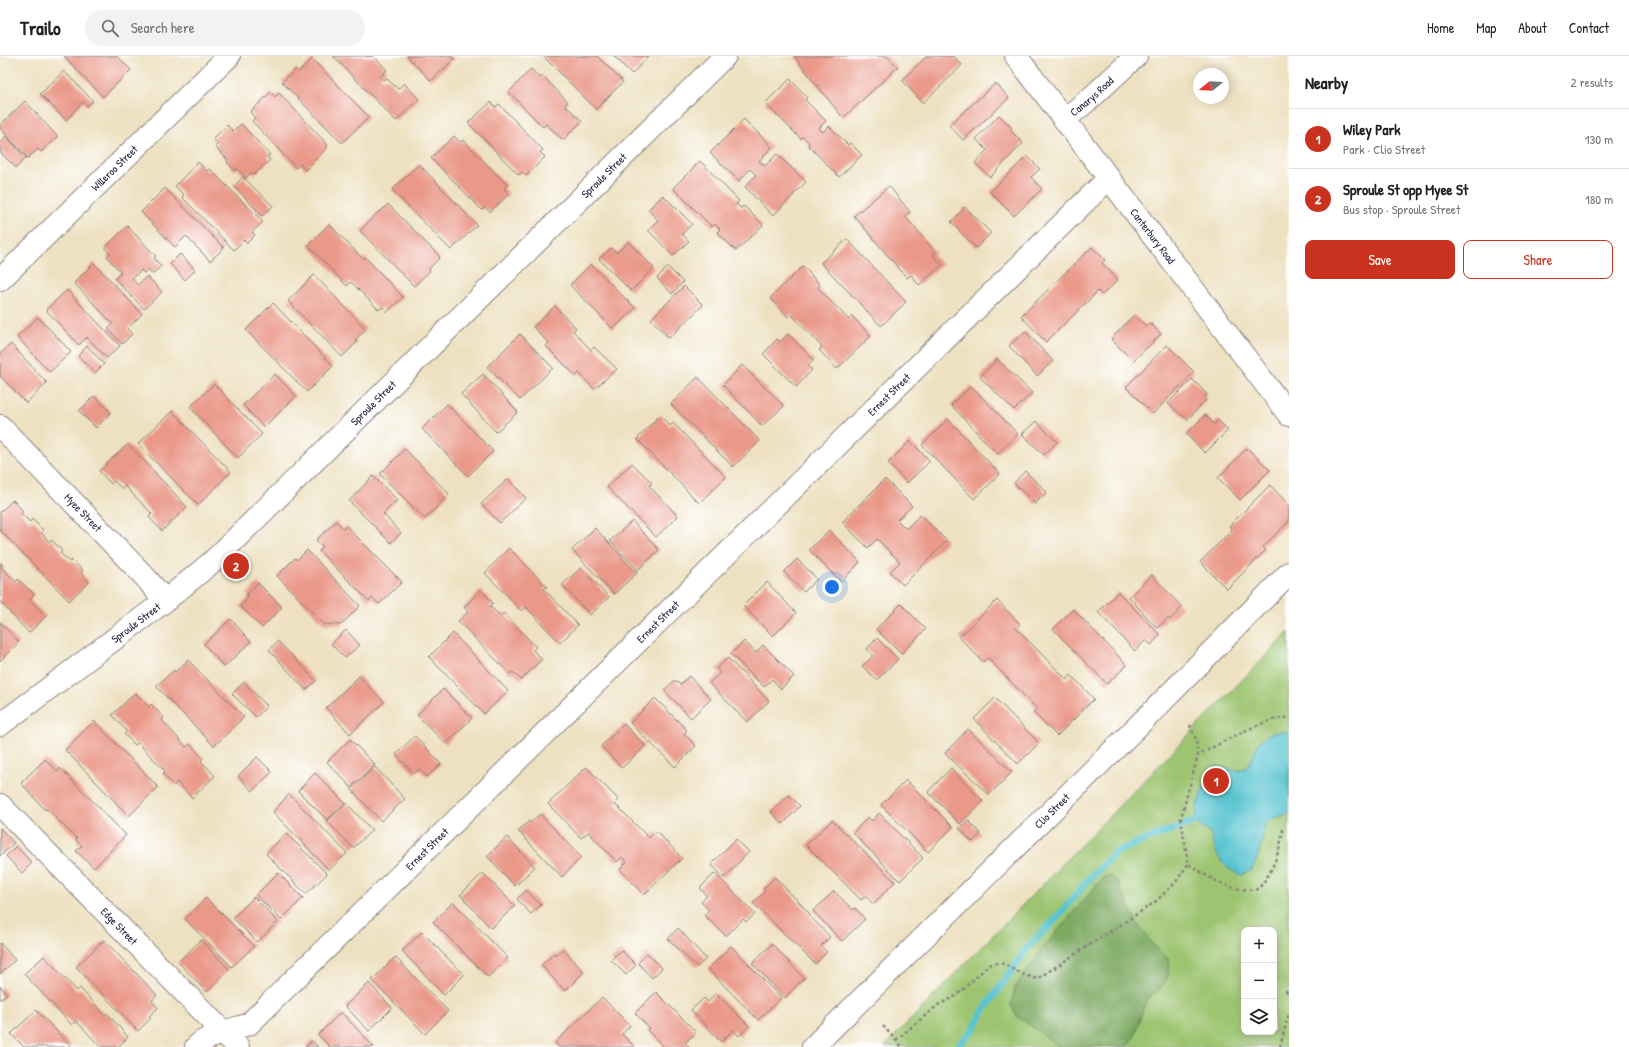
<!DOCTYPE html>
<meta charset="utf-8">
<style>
body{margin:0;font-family:"Patrick Hand",sans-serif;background:#f2f2f2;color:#202124}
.controls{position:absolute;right:12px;bottom:12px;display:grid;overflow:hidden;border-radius:8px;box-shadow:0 2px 10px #0003}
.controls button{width:36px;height:36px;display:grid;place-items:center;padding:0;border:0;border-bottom:1px solid #e0e0e0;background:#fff;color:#202124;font:20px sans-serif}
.compass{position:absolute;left:1193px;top:12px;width:36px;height:36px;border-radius:50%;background:#fff;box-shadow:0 2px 10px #0003;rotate:252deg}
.you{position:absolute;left:832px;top:531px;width:14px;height:14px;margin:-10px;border:3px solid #fff;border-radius:50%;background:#1a73e8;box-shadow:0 0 0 6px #1a73e833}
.badge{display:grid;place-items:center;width:26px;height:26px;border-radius:50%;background:#c8321e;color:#fff;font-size:13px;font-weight:700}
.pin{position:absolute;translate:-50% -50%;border:2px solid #fff;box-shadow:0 1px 4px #0006}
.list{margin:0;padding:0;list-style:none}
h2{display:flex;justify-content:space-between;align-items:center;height:52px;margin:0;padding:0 16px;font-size:17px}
h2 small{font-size:13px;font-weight:400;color:#757577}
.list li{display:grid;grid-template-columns:26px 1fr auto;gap:12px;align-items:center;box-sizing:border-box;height:60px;padding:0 16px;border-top:1px solid #e0e0e0}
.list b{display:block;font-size:15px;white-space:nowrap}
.list p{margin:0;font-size:13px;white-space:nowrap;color:#757577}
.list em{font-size:13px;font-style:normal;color:#757577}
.actions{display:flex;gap:8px;padding:12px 16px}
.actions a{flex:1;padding:9px 0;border:1px solid #c8321e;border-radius:8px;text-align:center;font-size:14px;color:#c8321e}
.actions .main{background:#c8321e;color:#fff}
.icon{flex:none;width:22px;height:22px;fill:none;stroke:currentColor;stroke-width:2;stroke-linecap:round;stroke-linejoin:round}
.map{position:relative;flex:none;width:1289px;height:991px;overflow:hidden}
header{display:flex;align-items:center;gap:24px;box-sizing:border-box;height:56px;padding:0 20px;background:#fff;border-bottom:1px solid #e0e0e0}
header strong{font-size:19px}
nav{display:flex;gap:22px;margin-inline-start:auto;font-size:14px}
.search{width:280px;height:36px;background:#f2f2f2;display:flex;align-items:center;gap:10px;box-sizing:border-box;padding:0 14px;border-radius:22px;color:#757577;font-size:15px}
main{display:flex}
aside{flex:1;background:#fff}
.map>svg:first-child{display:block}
.green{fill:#9dc571;stroke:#607456;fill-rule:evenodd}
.forest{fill:#7eaa63;stroke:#50664f}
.water{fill:#58c4d0;stroke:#3d7386}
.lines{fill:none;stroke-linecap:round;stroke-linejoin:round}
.stream{stroke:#58c4d0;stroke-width:7}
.building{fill:#ea9989}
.minor-casing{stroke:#88827e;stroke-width:24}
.trunk-casing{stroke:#88827e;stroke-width:24}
.path{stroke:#88827e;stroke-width:2.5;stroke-dasharray:3 3;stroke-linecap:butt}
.minor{stroke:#fff;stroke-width:22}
.trunk{stroke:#fff;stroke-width:22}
.labels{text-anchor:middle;stroke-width:3.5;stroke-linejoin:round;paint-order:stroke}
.street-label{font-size:11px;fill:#22223b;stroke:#fff}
</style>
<header>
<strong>Trailo</strong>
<div class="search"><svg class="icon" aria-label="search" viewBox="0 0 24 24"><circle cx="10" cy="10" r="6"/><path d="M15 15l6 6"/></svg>Search here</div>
<nav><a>Home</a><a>Map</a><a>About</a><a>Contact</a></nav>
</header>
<main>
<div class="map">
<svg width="1289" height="991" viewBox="0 0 1289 991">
<rect width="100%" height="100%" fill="#fff"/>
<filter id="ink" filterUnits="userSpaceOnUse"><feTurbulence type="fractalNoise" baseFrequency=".025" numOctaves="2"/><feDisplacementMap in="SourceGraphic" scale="8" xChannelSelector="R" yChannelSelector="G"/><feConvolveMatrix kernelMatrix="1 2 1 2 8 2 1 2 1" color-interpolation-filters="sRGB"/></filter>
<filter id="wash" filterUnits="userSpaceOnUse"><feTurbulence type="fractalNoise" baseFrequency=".012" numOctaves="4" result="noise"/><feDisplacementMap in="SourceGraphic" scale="16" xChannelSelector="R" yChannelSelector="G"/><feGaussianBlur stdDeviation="0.9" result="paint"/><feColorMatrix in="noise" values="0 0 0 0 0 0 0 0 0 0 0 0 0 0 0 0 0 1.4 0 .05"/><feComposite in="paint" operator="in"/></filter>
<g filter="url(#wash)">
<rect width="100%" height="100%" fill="#eee1c1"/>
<!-- green -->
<path class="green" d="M1289,576V991H884ZM1244,874H1274V976H1244Z"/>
<!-- forest -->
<path class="forest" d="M1109,819L1116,824L1138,868L1153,889L1168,902L1170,910L1167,923L1160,933L1146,944L1134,981L1126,991H1060L1017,960L1011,948L1015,932L1043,892L1103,822Z"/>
<!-- water -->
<path class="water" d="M1273,676H1289V757L1270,764L1266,766L1258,800L1252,814L1241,819C1219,810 1216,798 1210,777C1205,774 1199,771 1196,765C1193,754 1207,720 1214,711C1223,710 1231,715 1239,714C1253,714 1253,692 1262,683C1265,680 1270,678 1273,676Z"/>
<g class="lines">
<!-- stream -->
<path class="stream" d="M957,991L974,973L982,957L1028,891L1056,863L1086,826L1116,796L1155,780L1196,765"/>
</g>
<g id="blocks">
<!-- building -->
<path class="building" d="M64,0H117L131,14L103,41Z
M333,0H365L366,1L374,0L387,14L380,21L384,24L386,22L398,33L404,27L419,43L396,65Z
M407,0H451L454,3L431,25Z
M543,0H597L623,26L596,53Z
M614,0H649L632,18Z
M794,0H887L898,11L843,62Z
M927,0H953L962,9L923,47L902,24Z
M312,3L369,61L342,87L282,26L296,13L299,16Z
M531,13L540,22L543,20L568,46L565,49L582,65L563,84L546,68L543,71L509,36Z
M64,15L93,45L87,50L83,46L66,64L40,38Z
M790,23L807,41L805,44L826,65L819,72L823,76L829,70L848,89L850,87L862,99L839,121L808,89L809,87L803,81L801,83L765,47Z
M996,27L1009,42L963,84L949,69Z
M271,36L275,41L279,37L327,88V92L305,114L300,108L296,112L252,65L255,62L250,56Z
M25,45L58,81L41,96L38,93L28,102L0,72V69Z
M491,46L495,51L499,48L543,94L540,96L545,101L526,120L522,116L519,119L468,67Z
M999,59L1012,72L1010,74L1023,87L990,121L975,107L987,94L976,83Z
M744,63L772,91L759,105L765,110L777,98L806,126L773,160L745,131L756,119L750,113L739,125L710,97Z
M241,68L270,99L267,101L270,104L254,119L252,116L246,122L237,112L235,115L227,106L228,104L215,91L218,88L213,83L227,69L233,75Z
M6,80L26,102L16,112L0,96V86Z
M454,80L460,86L463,84L507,129L504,132L509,138L490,156L485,151L482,154L431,102Z
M1027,100L1040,113L1031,121L1042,133L1014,160L990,136Z
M700,105L739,145L736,148L741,152L744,150L763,169L736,195L717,176L720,173L715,168L712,171L673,132Z
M198,106L207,115L210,113L263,166L252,176L255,179L247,187L244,184L234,194L182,141L184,139L175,130Z
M419,108L477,169L451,194L392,134Z
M243,121L273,150L262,160L234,130Z
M889,130L910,156L905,160L936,197L933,199L942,209L919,229L911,219L907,222L854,160Z
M165,132L224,192L210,205L186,180L175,191L141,156Z
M663,139L692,168L682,178L689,185L673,200L648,174L658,164L648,154Z
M388,148L440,201L429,213L430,215L414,230L360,175L379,155L380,156Z
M965,151L991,177L976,192L951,166Z
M329,168L363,203L365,201L403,241L387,256L382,251L379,254L351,226L347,230L308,189Z
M127,170L156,200L154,202L161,210L153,218L148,213L144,217L141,214L132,223L138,229L147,220L162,236L144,253L115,223L121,216L107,201L110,197L105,192Z
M847,183L906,246L881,270L821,207Z
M628,186L654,212L631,235L599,203L611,192L617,197Z
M1092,191L1105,204L1102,207L1118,224L1102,239L1098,235L1046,286L1021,260Z
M180,198L195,214L185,224L170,208Z
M94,207L142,258L127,273L132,278L122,288L108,273L113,268L74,227Z
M591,208L635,252L613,273L570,229Z
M803,210L820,229L818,232L849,264L852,260L871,280L837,313L819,294L822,291L791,258L788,261L770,242Z
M668,211L683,226L672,238L657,222Z
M314,219L366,273L355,284L357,286L342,301L288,245Z
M684,230L703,249L669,282L651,263Z
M67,234L120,290L107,302L87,281L79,289L46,254Z
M273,247L333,310L307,336L246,274Z
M555,250L576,272L573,275L591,294L594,291L617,313L594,333L579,317L576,320L546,290L549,287L533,271Z
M1134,259L1146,270L1150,267L1161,278L1133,305L1111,283Z
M38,261L71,296L50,316L17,281Z
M1025,275L1053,305L1037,320L1009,290Z
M520,278L553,312L520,344L487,311Z
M788,278L814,304L808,310L812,314L796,331L763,298L777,283L780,286Z
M11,288L47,327L26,347L0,320V298Z
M1167,289L1194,316L1153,358L1126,331Z
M87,290L104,308L95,317L78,300Z
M997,303L1032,337L1014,354L980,321Z
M742,309L784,350L762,370L723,329Z
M275,318L296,340L264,371L243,349Z
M483,318L518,356L496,376L461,338Z
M698,321L760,385L733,411L671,348Z
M1192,323L1207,338L1204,342L1206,344L1187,364L1168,347Z
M214,328L262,378L238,402L190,351Z
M971,330L1018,378L997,398L951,349Z
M94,340L111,356L96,372L79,355Z
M447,348L493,395L468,420L422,373Z
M172,355L231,416L198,449L138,388Z
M660,359L670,370L673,367L726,421L699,447L637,383Z
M1205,359L1214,368L1218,364L1228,374L1205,397L1186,378Z
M948,363L1000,418L974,443L922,389Z
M1036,365L1057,386L1044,399L1022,378Z
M910,385L930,405L907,427L888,407Z
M128,388L187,451L162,475L149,461L152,458L125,430L122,433L114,425L111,428L99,415Z
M1247,392L1270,414L1240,444L1218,422Z
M405,393L449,438L425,463L380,418Z
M632,407L652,427L649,430L678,460L656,481L607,431Z
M1025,415L1047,436L1035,448L1014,427Z
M373,420L397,444L383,458L401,477L391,487L349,445Z
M508,423L526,442L500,467L481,448Z
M885,423L912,450L897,464L906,473L920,459L947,485L903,529L890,516L900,506L877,483L868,492L842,466Z
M1270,429L1289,449V465L1263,491L1266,494L1227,533L1200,506L1232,474L1229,470Z
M13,444L23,455L21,457L30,466L32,463L43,474L41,476L49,486L52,484L62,495L60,497L70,506L72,504L83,515L81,517L89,526L69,545L0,474V456Z
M336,465L343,473L346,470L402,526L379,548L372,542L369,545L319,495L323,491L316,484Z
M632,465L659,494L638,514L610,485Z
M595,472L637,517L614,538L572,494Z
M829,474L860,506L841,526L809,494Z
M509,492L547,531L544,533L578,569L560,587L526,551L522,555L485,517Z
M307,494L360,550L341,569L324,568L277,520L295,502L297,504Z
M797,503L817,523L804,536L784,516Z
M0,507L3,509L1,511L16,526L18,523L34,538L30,544L46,560L29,577L0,546Z
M581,512L609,541L590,559L562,529Z
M1152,519L1182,551L1170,564L1168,562L1157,572L1129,541Z
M767,526L796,557L773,580L743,550Z
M258,527L282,551L262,572L240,550L249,541L246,539Z
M481,534L493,547L490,550L500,560L504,557L536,591L533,594L542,603L521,624L513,616L510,618L458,565L468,556L464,551Z
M1118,536L1160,579L1151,589L1146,584L1135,595L1098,556Z
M997,544L1020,568L1016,572L1067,624L1071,619L1094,643L1057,680L1033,656L1037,653L988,602L983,606L959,581Z
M901,548L926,573L901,598L876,573Z
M1073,553L1127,609L1107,628L1053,573Z
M231,563L251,586L224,611L204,588Z
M0,566L19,586L0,605Z
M346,574L360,589L345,602L331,588Z
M453,577L508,635L484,658L429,601Z
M877,582L898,603L877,624L862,610L873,600L867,593Z
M278,585L316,625L306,634L269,594Z
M744,585L756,597L763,589L794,620L781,633L772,623L764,631L731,598Z
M728,602L769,645L747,666L709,627L720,617L716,613Z
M188,604L244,661L214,690L156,630L174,614L175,616Z
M359,620L384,646L350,678L326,652Z
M689,620L711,643L691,662L664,634L675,624L680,629Z
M244,626L267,650L256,661L232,638Z
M443,633L472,662L446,688L417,659Z
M135,637L149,651L151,648L164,662L162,664L186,691L190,688L203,702L201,705L215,720L192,742L177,726L174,730L163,718L165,715L138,687L135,689L124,678L127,675L112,659Z
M655,642L687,674L684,678L696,690L675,711L630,667Z
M995,642L1039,687L1018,708L974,663Z
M94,665L158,731L129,760L65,694Z
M624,668L645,690L622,712L601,690Z
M968,673L1012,716L989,739L945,697Z
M415,680L441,708L427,721L419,713L414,718L396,698Z
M350,683L375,709L351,731L327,706Z
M257,701L272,716L252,735L238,720Z
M45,703L58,716L60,712L126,779L94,812L76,795L82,790L76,784L77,783L47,753L45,754L21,727Z
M375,711L405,743L381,765L351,733Z
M586,711L619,744L615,748L649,782L656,775L682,802L644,839L620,813L627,806L622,801L617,806L588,776L581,782L548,748Z
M951,712L983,745L960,768L928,736Z
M315,717L345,747L327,764L298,735Z
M906,724L953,771L928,796L881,749Z
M289,738L347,797L329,814L273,756Z
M789,739L800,750L783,768L771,756Z
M346,747L372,774L353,792L327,765Z
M879,757L923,802L900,825L853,777L868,761L872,765Z
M540,758L581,801L562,821L518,775L529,765L530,767Z
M832,764L895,826L873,848L866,840L861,844L806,789Z
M968,764L981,778L972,786L959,772Z
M0,772L14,787L0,800Z
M286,777L327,818L306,838L266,798Z
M507,781L535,811L515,830L487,800Z
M736,783L749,796L724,822L711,808Z
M16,790L32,807L22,817L6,800Z
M278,817L303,842L281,864L256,839Z
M483,817L515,850L491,872L460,839Z
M715,817L755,858L746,866L743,863L726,880L704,859L709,854L701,846L707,840L700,832Z
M775,821L810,858L809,859L830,881L821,890L827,896L815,908L753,847L765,835L763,833Z
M526,834L541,849L531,858L517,843Z
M834,835L853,854L855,852L865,863L842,885L813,855Z
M254,841L278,866L257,886L233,862Z
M206,842L254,890L232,911L185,863Z
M453,846L508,902L488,921L433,866Z
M678,872L706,903L697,911L668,883Z
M422,876L464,919L444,939L402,895Z
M104,884L157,939L152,945L158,952L149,960L151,962L138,975L76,911Z
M201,884L229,913L207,936L178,906Z
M0,887L15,904L0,918Z
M772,888L804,922L785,942L752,907Z
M731,890L781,942L758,964L708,913Z
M563,893L584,916L565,935L541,909L555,897L556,899Z
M621,894L636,909L626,919L611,904Z
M647,897L662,912L652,922L638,907Z
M44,900L77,935L80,932L105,959L107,957L128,981L118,991H101L76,965L72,969L24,918Z
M395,901L448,955L425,978L372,924Z
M369,927L392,952L369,975L345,950Z
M0,930L7,938L0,944Z
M656,936L696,976L685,987L689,991H664L647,974L649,972L635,957Z
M716,937L749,970L739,980L733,974L721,986L691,954L704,942L708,946Z
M602,941L630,970L622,978L635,991H559L555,987Z
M36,954L72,991H24L11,978Z
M341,956L374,991H330L318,979Z
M312,985L318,991H305Z"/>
</g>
</g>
<g filter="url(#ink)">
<use href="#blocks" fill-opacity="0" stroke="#88827e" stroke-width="1"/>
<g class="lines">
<!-- minor casing -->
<g class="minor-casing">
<g id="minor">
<path id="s1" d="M1065,63L1092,41L1136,0"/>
<path id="s2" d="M0,224L229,0"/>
<path id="s3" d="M0,370L146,522L165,545"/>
<path id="s4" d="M0,669L165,545L212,506L725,0"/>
<path id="s5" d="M0,749L238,991"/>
<path id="s6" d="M196,991C209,978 232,974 249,968L1109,122"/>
<path id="s7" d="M813,991L1153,655L1289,517"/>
</g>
</g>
<!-- trunk casing -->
<g class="trunk-casing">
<g id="trunk">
<path id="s8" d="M1016,0L1289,359"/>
</g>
</g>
<!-- path -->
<path class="path" d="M1190,669L1196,683L1198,699
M1283,773C1280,795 1273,816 1258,833C1232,837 1210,822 1188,808L1181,762L1198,699C1218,689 1269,659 1289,662
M1285,935L1289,936
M883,970L902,991
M896,984L938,949L956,940L989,909C1003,903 1010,912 1022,918C1026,920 1032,921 1037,923L1154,847L1176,826L1188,808
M1280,991L1289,957"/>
<!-- minor -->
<use href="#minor" class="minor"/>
<!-- trunk -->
<use href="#trunk" class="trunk"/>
</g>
</g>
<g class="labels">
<!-- street labels -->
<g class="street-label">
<text dy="4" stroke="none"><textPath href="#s1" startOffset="35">Canarys Road</textPath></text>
<text dy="4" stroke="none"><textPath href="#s2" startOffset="160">Willeroo Street</textPath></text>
<text dy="4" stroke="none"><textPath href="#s4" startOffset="818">Sproule Street</textPath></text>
<text dy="4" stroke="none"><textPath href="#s8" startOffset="226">Canterbury Road</textPath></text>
<text dy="4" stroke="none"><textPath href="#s6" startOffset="956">Ernest Street</textPath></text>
<text dy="4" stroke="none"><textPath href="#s4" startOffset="494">Sproule Street</textPath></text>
<text dy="4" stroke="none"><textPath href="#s3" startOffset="120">Myee Street</textPath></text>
<text dy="4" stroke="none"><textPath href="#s6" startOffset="632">Ernest Street</textPath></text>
<text dy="4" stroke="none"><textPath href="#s4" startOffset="170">Sproule Street</textPath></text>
<text dy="4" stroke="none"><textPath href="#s7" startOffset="336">Clio Street</textPath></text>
<text dy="4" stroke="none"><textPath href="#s6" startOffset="308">Ernest Street</textPath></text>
<text dy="4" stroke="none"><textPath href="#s5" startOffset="170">Edge Street</textPath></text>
</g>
</g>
</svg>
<div class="controls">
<button>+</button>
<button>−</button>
<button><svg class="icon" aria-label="layers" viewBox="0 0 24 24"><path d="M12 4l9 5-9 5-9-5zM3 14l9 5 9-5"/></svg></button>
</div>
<svg class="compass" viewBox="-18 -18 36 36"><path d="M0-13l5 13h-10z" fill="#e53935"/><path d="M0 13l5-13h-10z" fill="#757577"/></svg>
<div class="you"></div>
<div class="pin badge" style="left:1216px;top:725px">1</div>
<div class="pin badge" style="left:236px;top:510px">2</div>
</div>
<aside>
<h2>Nearby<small>2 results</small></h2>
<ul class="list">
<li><span class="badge">1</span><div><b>Wiley Park</b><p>Park · Clio Street</p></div><em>130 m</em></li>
<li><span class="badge">2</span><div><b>Sproule St opp Myee St</b><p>Bus stop · Sproule Street</p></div><em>180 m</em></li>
</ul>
<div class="actions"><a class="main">Save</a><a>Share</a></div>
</aside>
</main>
